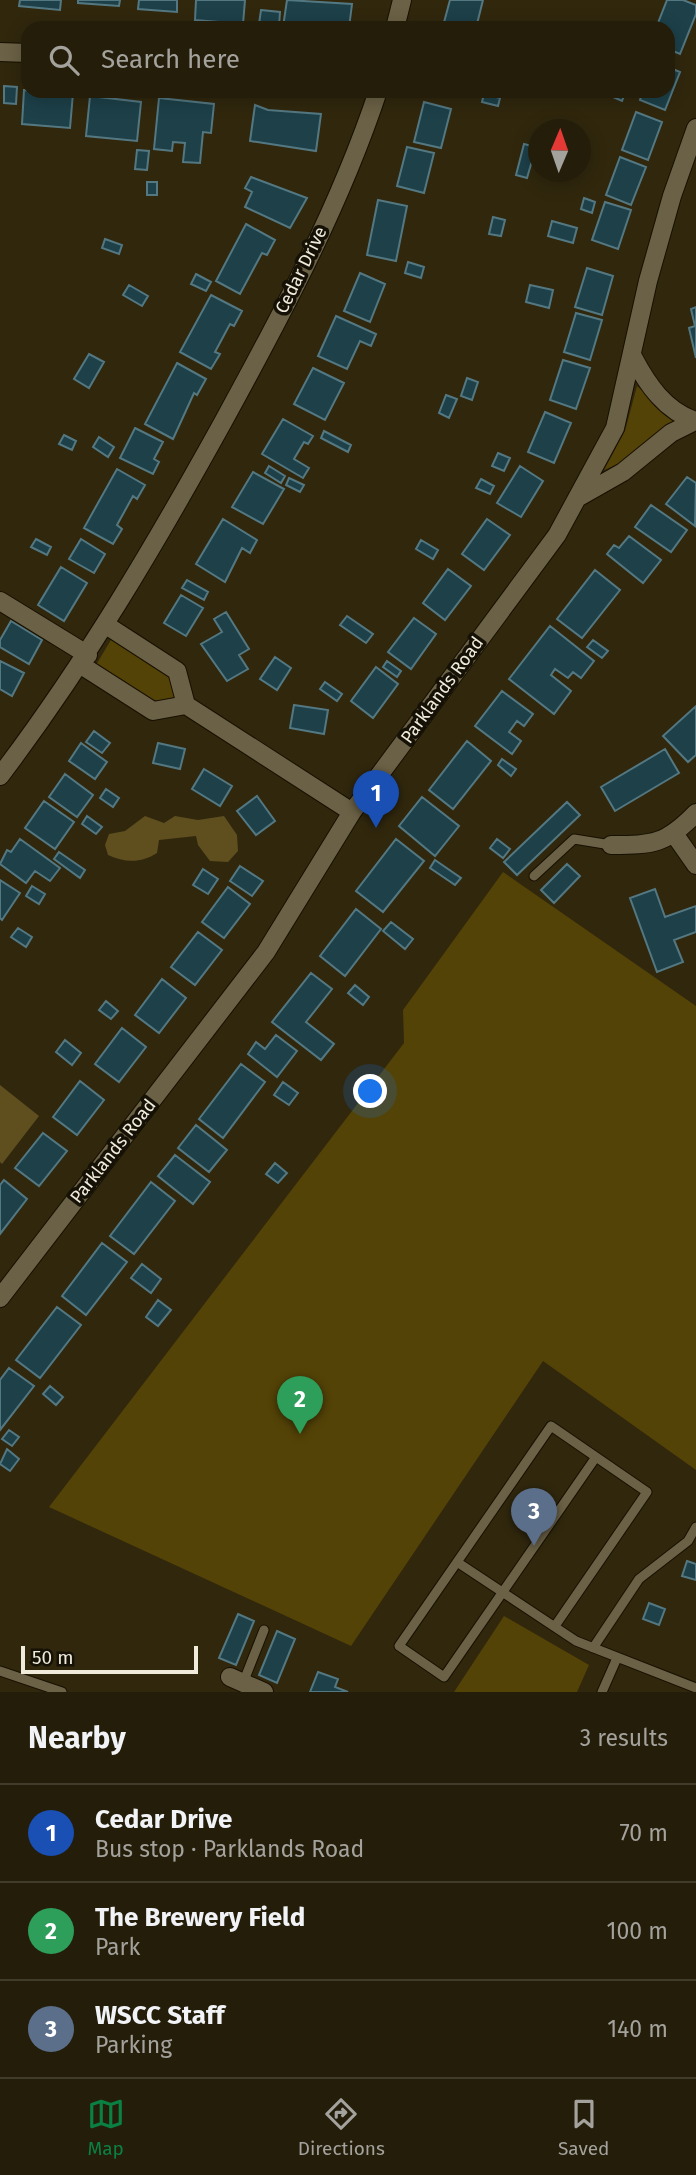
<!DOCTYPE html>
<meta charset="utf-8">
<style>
body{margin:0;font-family:"Fira Sans",sans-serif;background:#302a18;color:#f1f3f6}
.compass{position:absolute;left:528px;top:119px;width:63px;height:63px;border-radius:50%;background:#241d0a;box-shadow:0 4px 18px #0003;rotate:2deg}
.scale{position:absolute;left:21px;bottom:18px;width:177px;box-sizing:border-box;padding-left:7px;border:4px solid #f1ebdc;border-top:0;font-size:19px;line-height:24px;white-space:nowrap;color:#f1ebdc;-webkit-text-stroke:5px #151106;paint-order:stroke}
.you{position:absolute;left:371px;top:1092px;width:24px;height:24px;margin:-18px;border:5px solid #fff;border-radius:50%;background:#1a73e8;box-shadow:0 0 0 10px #1a73e833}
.badge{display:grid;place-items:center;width:46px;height:46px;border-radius:50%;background:#0b8043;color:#fff;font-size:23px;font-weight:700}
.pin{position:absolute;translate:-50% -58px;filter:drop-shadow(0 2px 4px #0008)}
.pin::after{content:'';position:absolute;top:37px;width:24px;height:21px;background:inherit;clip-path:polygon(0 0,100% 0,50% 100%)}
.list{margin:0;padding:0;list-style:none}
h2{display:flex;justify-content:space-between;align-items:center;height:91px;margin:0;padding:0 28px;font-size:30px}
h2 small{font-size:23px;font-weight:400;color:#a3a29c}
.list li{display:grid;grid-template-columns:46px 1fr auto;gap:21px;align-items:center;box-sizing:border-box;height:98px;padding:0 28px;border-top:2px solid #413b2b}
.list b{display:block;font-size:26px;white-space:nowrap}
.list p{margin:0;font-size:23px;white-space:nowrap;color:#a3a29c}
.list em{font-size:23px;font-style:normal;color:#a3a29c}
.icon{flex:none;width:38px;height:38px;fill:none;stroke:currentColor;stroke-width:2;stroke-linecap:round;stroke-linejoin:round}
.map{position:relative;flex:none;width:696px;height:1692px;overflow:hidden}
.search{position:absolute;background:#241d0a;box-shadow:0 4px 18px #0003;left:21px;right:21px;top:21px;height:77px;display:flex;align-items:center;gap:18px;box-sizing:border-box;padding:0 24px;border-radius:21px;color:#a3a29c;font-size:26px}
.sheet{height:385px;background:#241d0a}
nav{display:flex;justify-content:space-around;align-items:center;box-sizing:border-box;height:98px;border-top:2px solid #413b2b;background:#241d0a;font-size:19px;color:#a3a29c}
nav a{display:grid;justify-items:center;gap:4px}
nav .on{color:#0b8043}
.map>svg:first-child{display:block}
.green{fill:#544307}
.forest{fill:#5f4f1f}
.building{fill:#1d4049;stroke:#547882;stroke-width:2}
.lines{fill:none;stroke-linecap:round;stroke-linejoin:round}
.service-casing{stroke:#181000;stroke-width:11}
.minor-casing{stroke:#181000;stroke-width:20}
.service{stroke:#6b6146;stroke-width:9}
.minor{stroke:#6b6146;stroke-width:18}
.labels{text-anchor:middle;stroke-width:7;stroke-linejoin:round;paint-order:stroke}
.street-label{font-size:18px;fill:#f1ebdc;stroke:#151106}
</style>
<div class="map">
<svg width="696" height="1692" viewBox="0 0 696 1692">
<rect width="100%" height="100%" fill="#30270d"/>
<!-- green -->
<path class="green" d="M637,386L676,422L625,461L604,470L625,431Z
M112,638L172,676L179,699L154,704L96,665Z
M503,872L696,1006V1470L543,1361L351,1646L49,1507L404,1043L403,1010Z
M504,1616L589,1665L577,1692H454Z"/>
<!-- forest -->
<path class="forest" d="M145,816L164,823L175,816L198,820L224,816L237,835L238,851L228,862L210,861L198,845L196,836L159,840L157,853C142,863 125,863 108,855L105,845L109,834L125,831Z
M0,1085L39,1116L2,1164L0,1162Z"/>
<!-- building -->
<path class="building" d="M20,0H61L60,10L19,6Z
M78,0H120L119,6L78,3Z
M139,0H177V12L138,9Z
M196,0H245L243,24L195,20Z
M287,0L352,4L349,28L283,27Z
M450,0H483L476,28L443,26Z
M667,0H683L696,5V14L680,54L668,49V28H656Z
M261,10L280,12L279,26L259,24Z
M668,67L680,72L665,110L640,100L643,91H668Z
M4,86L17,87L16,104L4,103Z
M24,90L73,93L70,128L22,124Z
M607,91H626L622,101L606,94Z
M484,94L500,98L498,106L482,102Z
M90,96L141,102L137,141L86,136Z
M159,98L214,104L211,133L203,132L200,163L183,162L185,143L173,142L172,151L154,149Z
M424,102L451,109L441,148L414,142Z
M255,105L268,110L321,114L316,151L250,141Z
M636,112L662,122L648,160L622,150Z
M524,144L536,147L527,178L516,175Z
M407,147L434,153L424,193L397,186Z
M137,150L149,151L147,170L135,169Z
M620,157L646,167L631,205L606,195Z
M251,177L307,198L290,228L245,207L252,192L245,188Z
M147,182H157V195H147Z
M584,198L595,202L592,213L581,209Z
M378,200L407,206L396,261L367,255Z
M605,202L631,210L618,249L592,240Z
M493,217L505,220L501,236L489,234Z
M552,221L577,228L573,243L548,236Z
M246,224L275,240L267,255L262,253L240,294L216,281Z
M105,239L122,245L119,254L102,248Z
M408,262L424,267L421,278L405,273Z
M587,268L613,276L602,315L575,307Z
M360,273L385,284L370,322L344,311Z
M196,274L211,282L206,291L191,284Z
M129,285L148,296L142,306L123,295Z
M530,285L553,290L549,308L526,302Z
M211,295L242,311L234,326L230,324L215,352L220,354L211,369L180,352Z
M696,307V358L689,328L695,326L691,309Z
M576,313L602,320L590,360L564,352Z
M336,316L376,334L371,346L360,341L347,369L318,356Z
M89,354L104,362L89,388L74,379Z
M563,360L590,368L576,409L550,400Z
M177,363L206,379L197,395L194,393L173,439L145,424Z
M313,368L344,383L325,420L294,404Z
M467,378L478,382L472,400L461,396Z
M446,395L457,399L449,418L439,413Z
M545,412L571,423L554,463L528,452Z
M283,419L313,436L308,444L304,442L294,459L309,468L303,478L262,454Z
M135,428L163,442L154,459L159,462L153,474L120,458Z
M324,431L351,445L348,452L321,438Z
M64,435L76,441L72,450L59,444Z
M99,437L114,447L108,457L93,447Z
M498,453L510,458L504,471L492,466Z
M269,466L285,476L281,483L265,473Z
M520,466L543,481L521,517L497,503Z
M117,469L145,485L137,499L133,496L117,525L122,529L113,544L84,528Z
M253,472L284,489L263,524L232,507Z
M687,477L696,483L695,526L666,504Z
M289,478L304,485L300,492L286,485Z
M481,479L494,486L490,494L476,488Z
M651,505L687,530L671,552L635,527Z
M223,519L257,540L250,553L242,548L225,582L196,564Z
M487,519L510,535L484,570L462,554Z
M629,536L661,560L643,583L607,554L614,545L619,548Z
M36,539L51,547L47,555L31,547Z
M81,539L105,554L94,573L69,559Z
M421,540L438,550L433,559L416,549Z
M61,567L87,583L64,621L38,605Z
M448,569L471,586L445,620L423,603Z
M595,570L620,590L582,638L557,619Z
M187,580L208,592L204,600L182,588Z
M181,595L203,608L186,636L164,623Z
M226,612L249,649L239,655L248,669L227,681L201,644L222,632L214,619Z
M347,616L373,634L366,643L340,625Z
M414,618L436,634L411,669L388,652Z
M11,621L42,640L29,664L0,647V640Z
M550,626L594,661L581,678L573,672L568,678L555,669L551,675L571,691L554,714L509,679Z
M593,640L608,651L602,658L587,647Z
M275,657L291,668L277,690L260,679Z
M0,661L24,673L12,696L0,689Z
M387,661L401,671L397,677L383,667Z
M376,667L398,684L373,718L351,701Z
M325,682L342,694L337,701L320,689Z
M502,691L533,714L524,726L517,721L509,732L521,741L512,754L475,726Z
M294,705L328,710L324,734L290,728Z
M696,706V755L688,762L663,736Z
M94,731L110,743L102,753L86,742Z
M467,741L491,761L453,809L429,790Z
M81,743L107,762L95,779L69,761Z
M158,743L185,749L180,769L153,763Z
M665,749L679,773L615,811L601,787Z
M502,759L516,769L511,776L498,765Z
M204,769L232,786L220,806L192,789Z
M65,774L93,795L77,817L49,797Z
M106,789L119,798L113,807L100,798Z
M257,796L275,821L256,835L237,811Z
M422,797L459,826L435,856L399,826Z
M44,801L74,822L55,849L25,828Z
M567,802L580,815L517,875L504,862Z
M87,816L102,827L96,834L82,824Z
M20,839L60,868L50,881L35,871L26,883L0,864L7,850L11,852Z
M396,839L424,861L383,912L356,891Z
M497,839L510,849L503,858L490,848Z
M59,852L85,870L80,878L54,859Z
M435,860L461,878L455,885L430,868Z
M567,864L580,876L554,903L541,890Z
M240,866L263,881L252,896L230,881Z
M203,869L218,879L208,894L193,885Z
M0,880L20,893L2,920L0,918Z
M32,886L45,894L39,904L26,896Z
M228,887L250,904L224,938L202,922Z
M655,889L665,917L696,906V932L674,940L683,962L657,972L630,898Z
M356,909L381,929L345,976L320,956Z
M391,922L413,939L405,949L383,931Z
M18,928L32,937L26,947L11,937Z
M198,932L222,950L195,985L171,967Z
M311,973L332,989L306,1022L334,1044L321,1060L272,1022Z
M162,979L186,998L159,1033L135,1015Z
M355,985L369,997L363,1005L348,993Z
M106,1001L118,1011L111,1019L99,1010Z
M122,1028L146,1047L119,1082L95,1064Z
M276,1035L297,1051L277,1077L248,1054L256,1042L265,1049Z
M65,1040L81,1053L72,1065L56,1052Z
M241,1064L265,1082L223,1138L199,1119Z
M80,1081L104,1100L77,1135L53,1117Z
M283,1082L298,1093L289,1105L274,1095Z
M196,1125L227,1150L209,1172L178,1148Z
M43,1133L67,1151L39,1186L15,1168Z
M175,1155L210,1182L193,1204L158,1176Z
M275,1163L287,1173L278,1183L266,1174Z
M4,1180L27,1199L0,1234V1185Z
M151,1182L175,1201L134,1254L110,1236Z
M102,1243L127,1262L86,1315L62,1296Z
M142,1264L161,1279L151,1293L131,1278Z
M158,1300L171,1310L158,1326L146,1317Z
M57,1307L81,1325L40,1378L16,1360Z
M9,1368L34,1386L0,1430V1380Z
M50,1386L63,1397L56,1405L43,1394Z
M9,1430L19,1437L12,1446L2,1439Z
M7,1449L19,1459L10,1471L0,1464Z
M687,1561L696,1564V1580L682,1576Z
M649,1603L665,1609L659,1625L643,1619Z
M238,1614L254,1621L236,1665L219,1658Z
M277,1631L295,1639L277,1683L259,1675Z
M318,1672L338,1679L335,1687L348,1692H310Z"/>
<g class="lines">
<!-- service casing -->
<g class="service-casing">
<path id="service" d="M534,876L574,839L611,845
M457,1562L576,1641L696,1688
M555,1626L647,1492L551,1426L399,1646L444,1677L596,1457
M593,1648L639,1579L688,1541L696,1527
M0,1671L62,1692
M243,1683L264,1630
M602,1692L617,1658"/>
</g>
<!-- minor casing -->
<g class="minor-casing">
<path id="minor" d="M395,28L402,0
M0,52L28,53
M633,357C647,384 665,411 696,421
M579,497L623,472L671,433L695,421
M0,601L88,655
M106,625L177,671L186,705L352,812
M81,665L153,711L186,705
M0,776C85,664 155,545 223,422C281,316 340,206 378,91
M675,835L696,865
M611,845C654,845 666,844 696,813
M0,1298L266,952L352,812L557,535L615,428L648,281L672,196L696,128
M230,1677L264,1692"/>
</g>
<!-- service -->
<use href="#service" class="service"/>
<!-- minor -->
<use href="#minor" class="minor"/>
</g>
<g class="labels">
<!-- street labels -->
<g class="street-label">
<text transform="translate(301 270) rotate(-64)" y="6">Cedar Drive</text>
<text transform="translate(442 690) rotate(-54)" y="6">Parklands Road</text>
<text transform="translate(113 1151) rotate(-52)" y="6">Parklands Road</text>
</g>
</g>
</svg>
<svg class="compass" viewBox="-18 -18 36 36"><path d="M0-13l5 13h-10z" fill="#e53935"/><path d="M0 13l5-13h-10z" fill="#a3a29c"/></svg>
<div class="scale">50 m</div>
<div class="you"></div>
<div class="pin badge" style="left:376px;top:828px;background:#1a4fb4">1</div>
<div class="pin badge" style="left:300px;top:1434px;background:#2e9e5b">2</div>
<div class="pin badge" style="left:534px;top:1546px;background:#5c6f8a">3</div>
<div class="search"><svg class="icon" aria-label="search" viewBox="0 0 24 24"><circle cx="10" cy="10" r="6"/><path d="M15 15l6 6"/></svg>Search here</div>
</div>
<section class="sheet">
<h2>Nearby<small>3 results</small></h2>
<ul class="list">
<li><span class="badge" style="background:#1a4fb4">1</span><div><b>Cedar Drive</b><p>Bus stop · Parklands Road</p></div><em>70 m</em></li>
<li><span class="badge" style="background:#2e9e5b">2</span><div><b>The Brewery Field</b><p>Park</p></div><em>100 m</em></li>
<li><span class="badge" style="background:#5c6f8a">3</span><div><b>WSCC Staff</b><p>Parking</p></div><em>140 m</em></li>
</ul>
</section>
<nav>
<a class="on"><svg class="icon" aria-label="map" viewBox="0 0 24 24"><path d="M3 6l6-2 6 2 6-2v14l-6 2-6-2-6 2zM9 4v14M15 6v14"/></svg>Map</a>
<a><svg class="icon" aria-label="directions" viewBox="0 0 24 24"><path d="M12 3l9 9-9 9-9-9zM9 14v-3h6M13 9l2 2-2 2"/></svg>Directions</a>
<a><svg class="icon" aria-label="saved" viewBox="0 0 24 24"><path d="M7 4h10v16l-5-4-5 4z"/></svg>Saved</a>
</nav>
